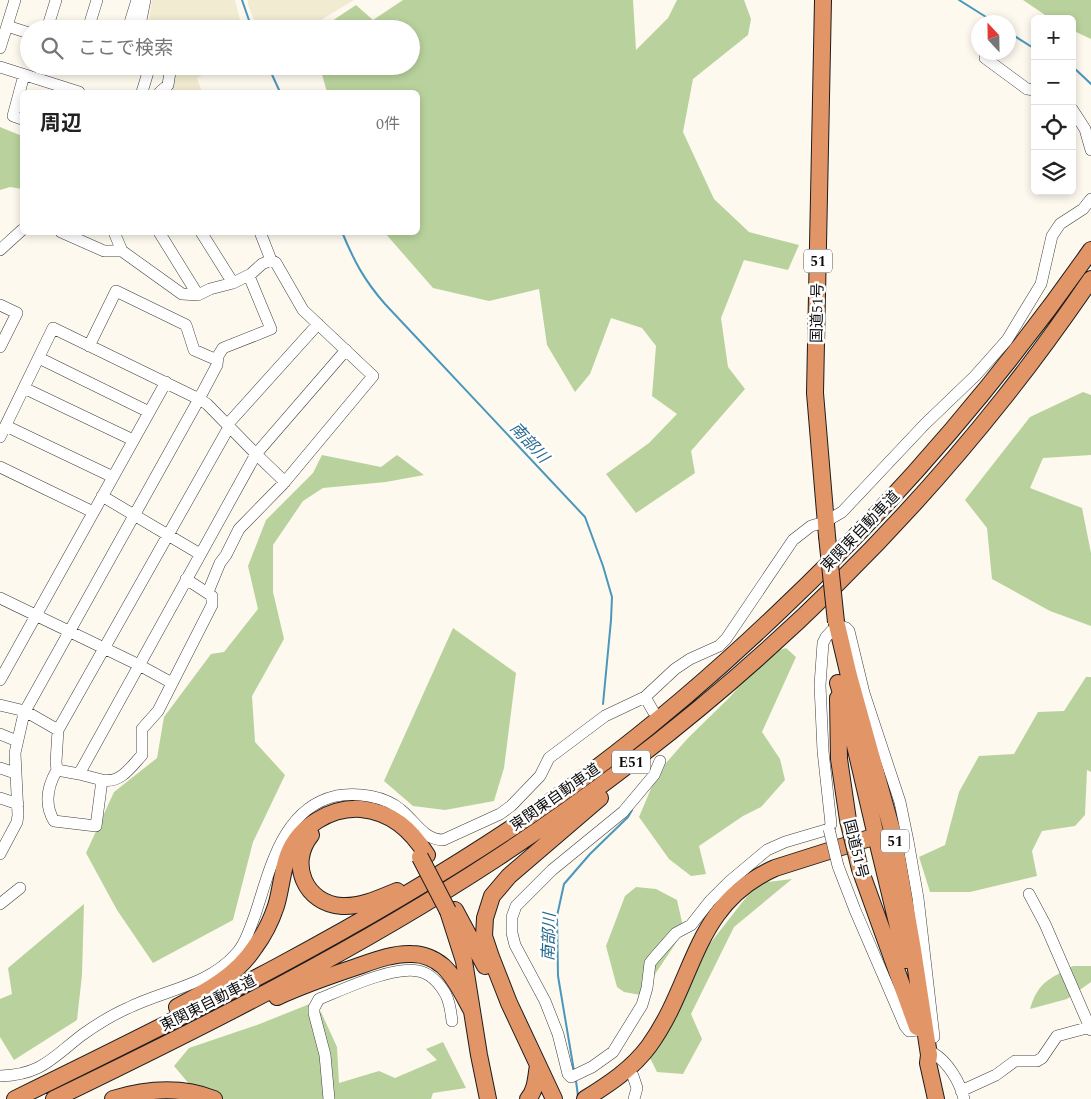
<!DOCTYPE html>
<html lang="ja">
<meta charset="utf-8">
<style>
body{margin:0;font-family:Spectral,"Noto Sans JP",serif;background:#f6f6f6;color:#222}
.controls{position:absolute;right:15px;top:15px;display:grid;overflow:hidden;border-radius:8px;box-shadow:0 2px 8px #0003}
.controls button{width:45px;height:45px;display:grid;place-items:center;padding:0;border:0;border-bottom:1px solid #e0e0e0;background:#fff;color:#222;font:25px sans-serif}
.compass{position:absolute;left:971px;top:15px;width:45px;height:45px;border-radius:50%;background:#fff;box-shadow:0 2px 8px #0003;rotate:338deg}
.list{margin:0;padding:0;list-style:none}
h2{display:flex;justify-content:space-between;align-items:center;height:65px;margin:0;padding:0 20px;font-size:21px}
h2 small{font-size:16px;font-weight:400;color:#767676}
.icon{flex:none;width:28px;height:28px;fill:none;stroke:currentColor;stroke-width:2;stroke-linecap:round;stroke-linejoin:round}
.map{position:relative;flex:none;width:1091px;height:1099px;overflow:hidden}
.search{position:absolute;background:#fff;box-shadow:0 2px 8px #0003;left:20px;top:20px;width:400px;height:55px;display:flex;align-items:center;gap:12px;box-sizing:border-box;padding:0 18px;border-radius:28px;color:#767676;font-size:19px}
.panel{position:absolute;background:#fff;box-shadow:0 2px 8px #0003;left:20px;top:90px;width:400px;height:145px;border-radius:8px}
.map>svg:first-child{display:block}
.farmland{fill:#f0ebd1}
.forest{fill:#b9d29d}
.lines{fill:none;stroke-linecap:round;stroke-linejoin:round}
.stream{stroke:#4997bc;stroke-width:2}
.minor-casing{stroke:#3f3f3f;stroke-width:12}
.highway-casing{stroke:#1d1d1d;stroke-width:18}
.minor{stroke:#fff;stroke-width:11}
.highway{stroke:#e29567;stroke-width:16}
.minor-bridge-casing{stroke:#3f3f3f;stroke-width:12;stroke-linecap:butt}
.highway-bridge-casing{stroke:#1d1d1d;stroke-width:18;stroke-linecap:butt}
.minor-bridge{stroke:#fff;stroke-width:11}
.highway-bridge{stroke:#e29567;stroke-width:16}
.labels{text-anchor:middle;stroke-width:5;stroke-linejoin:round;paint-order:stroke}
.shield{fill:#fff;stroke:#555;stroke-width:1}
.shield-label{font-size:14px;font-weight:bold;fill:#0c0c0c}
.street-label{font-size:15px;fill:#0c0c0c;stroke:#fff}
.water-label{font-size:16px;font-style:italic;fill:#26698e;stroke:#fff}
</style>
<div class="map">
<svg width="1091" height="1099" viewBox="0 0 1091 1099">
<rect width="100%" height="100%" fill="#fdf9ee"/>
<!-- farmland -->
<path class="farmland" d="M152,0H235L241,24L148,26Z
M248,0H354L316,23L311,29H258L248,5Z
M174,66H217L197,78L202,92H170L175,74Z"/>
<!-- forest -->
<path class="forest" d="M403,0H633L636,50L668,18L677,0H744L751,19L748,35L693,79L683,132L714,199L749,232L799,245L788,270L744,260L721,318L728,367L745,389L691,451L695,473L636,513L606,474L649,443L677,414L652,396L656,346L642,328L611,318L590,374L575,392L547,345L539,289L489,301L433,288L385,233L418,232V92H327L321,71L317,66H411V29H320L356,5L373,20Z
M1023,0H1091V39L1072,30V19H1051Z
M0,127L22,136V189L10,187L0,190Z
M1083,392L1091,395V455L1043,458L1030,488L1082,508L1091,553V626L1050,611L992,579L987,528L965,500L1030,417Z
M322,455L381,467L397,455L424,475L386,482L323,488L303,501L273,545V592L284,639L252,696L255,742L285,775L253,842L233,920L153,963L117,910L86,853L114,792L157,758L164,717L211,654L224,652L258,609L248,566L266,520L313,473Z
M453,628L516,673L504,768L494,801L445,810L413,806L384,781Z
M786,648L796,657L762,732L780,759L785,780L761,807L743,816L699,846L706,874L691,876L669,859L639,817L658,772L688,738L730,697L756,667L773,652Z
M1086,677H1091V772L1087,770L1085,815L1075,826L1042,831L1032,851L1037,876L970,892H930L919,857L945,845L959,792L979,756L1014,754L1038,712L1064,711Z
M792,879L734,927L691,1014L702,1039L683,1074L657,1072L648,1054L701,955L744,900L760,883Z
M636,887L656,889L677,900L684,931L641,995L624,992L617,987L606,946L625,896Z
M84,904L82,975L77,1020L14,1060L0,1037V999L12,994L8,968Z
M1073,966H1091V982L1067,999L1030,1009C1038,982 1049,979 1073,966Z
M312,1003L321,1012L337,1047L339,1083L379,1071L395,1078L437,1060L426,1049L443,1042L466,1088L433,1093L431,1099H223L190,1085L174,1066L189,1048L257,1025Z"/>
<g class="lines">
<!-- stream -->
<path class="stream" d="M242,0L252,29
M959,0L994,22
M1008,32L1035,49
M268,66L280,92
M1072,66L1091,84
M342,232C354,261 364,280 385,304L585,517L603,566L612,597L611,620L603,704
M574,1071L558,976L557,916L564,884L590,854L628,817L632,810
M576,1081L578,1096"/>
<!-- minor casing -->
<g class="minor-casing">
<path id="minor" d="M7,26L29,33
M47,29L56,0
M88,29L97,0
M128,29L137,0
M141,29L140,25L145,0
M0,48L15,0
M985,58L1027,89L1035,90
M138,66L149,69L142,92
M0,67L79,92
M160,92L168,85L170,72L167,66
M1072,109L1085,129L1091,150
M22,119L13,116L24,75
M61,232L104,251H122
M114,232L122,251L182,294L198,295L210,289L233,283L251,274L262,264L271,260L260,232
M159,232L198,295
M201,232L233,283
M0,250L22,230
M0,305L17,313L0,347
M89,346L116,291L186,325L194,350L217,360
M39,358L149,412
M24,388L133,440
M227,425L318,324
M6,426L113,477
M0,437L53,328L199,399L207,404L256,454L79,774
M0,467L93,512
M285,482L256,454L346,350
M102,496L200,554
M208,592L220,563L226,555L239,529L283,484L373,376L303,310L276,263L271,260
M0,598L139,665L172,683
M0,680L166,382
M645,697L653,711
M0,705L25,711L58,730L229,427
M0,734L17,741
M660,761L654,775L623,812L552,870L516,906L512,917V933L515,945L545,1001L558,1034L568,1074L571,1077L592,1067L613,1052L642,1005L647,988L650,963L654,958L676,933L691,925L710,901L730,881L767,850L785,842L829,829L831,824L823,751L820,685L823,643L826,637L837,625L846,628L849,631L864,693L900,802L908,841L918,898L934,1037
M0,768L15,773
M57,770L56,762L58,730
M102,780L96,826L54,821C44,804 47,787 57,770L79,774L102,780C120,784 131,767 142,755V729L158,711L212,605V596L186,579
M0,798L18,804
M0,854L17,822L18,815L15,753L24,713L199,399L217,365L218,356L223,348L271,329L249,276
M838,866L855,910L905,1026L909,1031L918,1030
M1029,894L1045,924L1091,1030
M0,904L20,888
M933,1053C948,1062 960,1082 964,1099
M0,1076C41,1075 52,1058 82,1035C96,1025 112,1015 128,1008C164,990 207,986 235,955C245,945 250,928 255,915C270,870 282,808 336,796C357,792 385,796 401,810C416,822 423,839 443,840L500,814L511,806L540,776L549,758L605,716L645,697L675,669L690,659L719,646L726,639L793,540L811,526L825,522L842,512L925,424L975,376L1007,340L1041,284L1052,236L1060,224L1083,209L1091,199
M633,1076L637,1088L634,1099
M961,1091L996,1075L1015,1061H1037L1042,1058L1057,1036L1090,1027
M329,1099L325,1055L314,1013V1008L319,999C344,989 392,966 418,971C430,973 440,984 446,995C450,1003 451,1012 452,1021"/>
</g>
<!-- highway casing -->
<g class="highway-casing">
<path id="highway" d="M823,0L815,393L827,536
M837,625L849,676L893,834L913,950L929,1055L928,1063L936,1099
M838,683L850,724L876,836L906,960
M838,698L839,759L848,820
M311,835C288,863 305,904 342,906C361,907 380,898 397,891
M860,869L917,1027
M455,910L485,966
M448,911L464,961L479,1055L488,1099
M277,997C303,985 329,976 356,967C373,961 393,953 412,954C423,954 435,959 443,966C456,978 464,997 472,1011
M177,1007C206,992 237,975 255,947C264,935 271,921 276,906C281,890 282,871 288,855C299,826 331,807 361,809C392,812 411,830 427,855
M15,1099C193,1012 370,925 534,813C623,752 705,683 782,609C897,500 1000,380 1091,250
M54,1099C205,1026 357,950 497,858C688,732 861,578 1003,399C1034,360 1063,320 1091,279
M113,1099C146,1089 181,1086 214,1099
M528,1099C536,1090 536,1077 538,1065
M554,1099L509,1003L491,957L484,936L485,918L492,896L509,876L600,798
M585,1099C609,1084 632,1069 649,1046C696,981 692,905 775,868L876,836"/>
</g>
<!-- minor -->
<use href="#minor" class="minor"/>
<!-- highway -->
<use href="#highway" class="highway"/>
<!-- minor-bridge casing -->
<g class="minor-bridge-casing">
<path id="minor-bridge" d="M829,829L838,866"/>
</g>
<!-- highway-bridge casing -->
<g class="highway-bridge-casing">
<path id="highway-bridge" d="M827,536L836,622
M848,820L860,869
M420,857L448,911"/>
</g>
<!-- minor-bridge -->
<use href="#minor-bridge" class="minor-bridge"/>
<!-- highway-bridge -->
<use href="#highway-bridge" class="highway-bridge"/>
</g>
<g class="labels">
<!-- shield labels -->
<g class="shield">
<rect x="804" y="249.5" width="28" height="23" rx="4"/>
<rect x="612" y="750.5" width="38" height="23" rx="4"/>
<rect x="881" y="829.5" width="28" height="23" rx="4"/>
</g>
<g class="shield-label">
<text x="818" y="266">51</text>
<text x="631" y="767">E51</text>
<text x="895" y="846">51</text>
</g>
<!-- street labels -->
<g class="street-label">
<text transform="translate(817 313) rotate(-89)" y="5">国道51号</text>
<text transform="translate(860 531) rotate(-46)" y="5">東関東自動車道</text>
<text transform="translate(555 797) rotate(-35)" y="5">東関東自動車道</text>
<text transform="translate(856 849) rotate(76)" y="5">国道51号</text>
<text transform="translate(208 1003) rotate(-27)" y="5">東関東自動車道</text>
</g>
<!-- water labels -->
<g class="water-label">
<text transform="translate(530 442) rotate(47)" y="6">南部川</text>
<text transform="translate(548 937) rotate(-88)" y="6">南部川</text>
</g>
</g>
</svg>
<div class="controls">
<button>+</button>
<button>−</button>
<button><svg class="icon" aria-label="locate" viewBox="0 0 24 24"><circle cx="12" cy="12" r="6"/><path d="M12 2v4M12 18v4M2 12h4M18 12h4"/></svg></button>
<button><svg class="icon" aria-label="layers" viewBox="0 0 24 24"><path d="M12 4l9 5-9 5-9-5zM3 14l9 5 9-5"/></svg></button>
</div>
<svg class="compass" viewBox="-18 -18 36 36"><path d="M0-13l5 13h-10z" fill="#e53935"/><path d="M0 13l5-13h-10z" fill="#767676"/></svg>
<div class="search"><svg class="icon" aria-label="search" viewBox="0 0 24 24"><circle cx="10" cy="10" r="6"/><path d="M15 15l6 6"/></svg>ここで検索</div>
<section class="panel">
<h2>周辺<small>0件</small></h2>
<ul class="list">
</ul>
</section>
</div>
